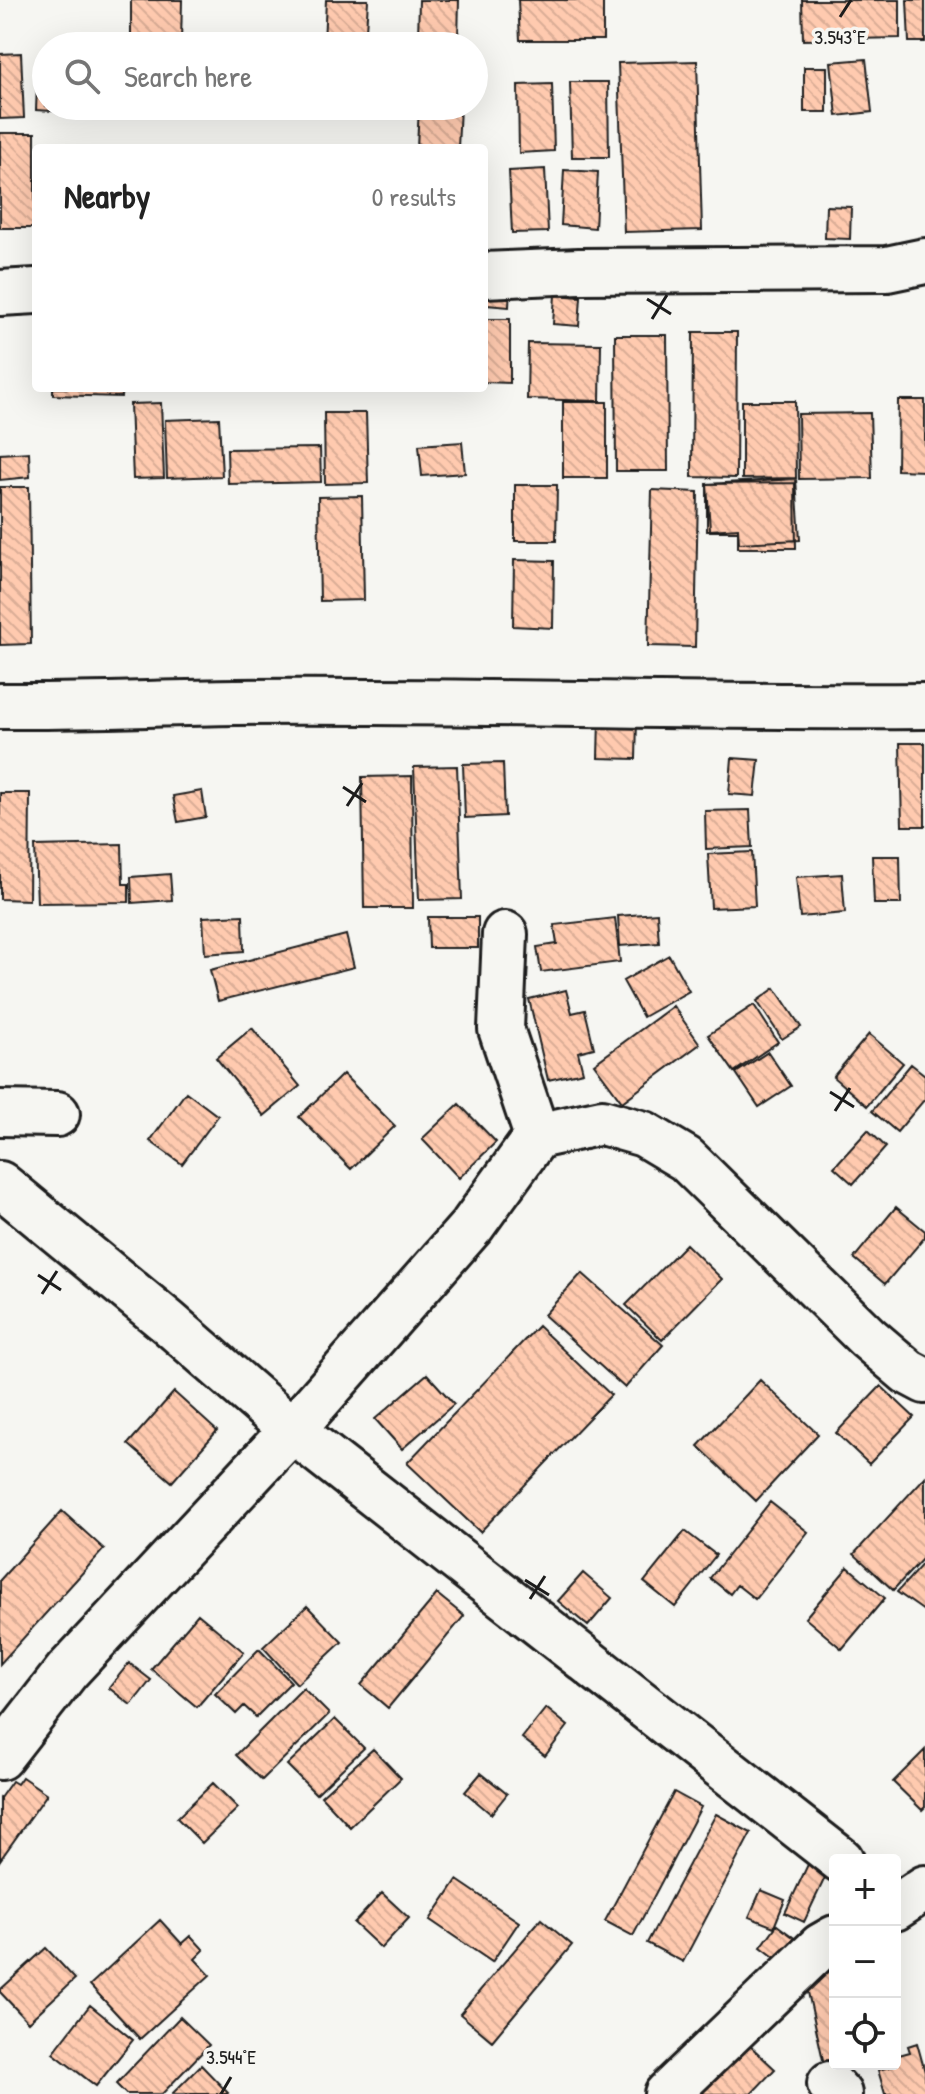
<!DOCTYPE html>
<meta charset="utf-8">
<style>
body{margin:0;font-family:"Patrick Hand",sans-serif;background:#f2f2f2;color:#222}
.controls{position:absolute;right:24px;bottom:24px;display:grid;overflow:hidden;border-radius:8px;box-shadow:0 8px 32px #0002}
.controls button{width:72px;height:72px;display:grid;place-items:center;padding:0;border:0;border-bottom:2px solid #e0e0e0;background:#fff;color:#222;font:40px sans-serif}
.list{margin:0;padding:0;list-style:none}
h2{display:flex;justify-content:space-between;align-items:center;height:104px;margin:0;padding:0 32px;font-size:34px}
h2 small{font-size:26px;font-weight:400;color:#767676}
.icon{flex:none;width:44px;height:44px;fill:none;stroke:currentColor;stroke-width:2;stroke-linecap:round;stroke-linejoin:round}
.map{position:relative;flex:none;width:925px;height:2094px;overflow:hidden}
.search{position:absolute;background:#fff;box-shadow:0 8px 32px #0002;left:32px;top:32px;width:456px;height:88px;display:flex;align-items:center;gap:20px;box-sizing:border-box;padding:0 28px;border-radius:44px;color:#767676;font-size:30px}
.panel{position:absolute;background:#fff;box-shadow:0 8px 32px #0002;left:32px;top:144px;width:456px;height:248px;border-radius:8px}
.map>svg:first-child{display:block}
.building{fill:url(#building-back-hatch);stroke:#1c1c1c;stroke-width:2}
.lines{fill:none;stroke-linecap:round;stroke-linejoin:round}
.minor-casing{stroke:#1c1c1c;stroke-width:50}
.minor{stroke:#f6f6f2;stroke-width:44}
.ticks{fill:none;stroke:#1c1c1c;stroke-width:3}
.ticks-label{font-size:20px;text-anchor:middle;fill:#1c1c1c;stroke:#f6f6f2;stroke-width:7;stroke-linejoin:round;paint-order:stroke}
</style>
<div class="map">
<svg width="925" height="2094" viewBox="0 0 925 2094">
<defs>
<pattern id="building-back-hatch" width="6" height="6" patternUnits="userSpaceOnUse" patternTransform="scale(2)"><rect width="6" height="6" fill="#ffcaaf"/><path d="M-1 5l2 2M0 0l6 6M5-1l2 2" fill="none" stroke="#daad96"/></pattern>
</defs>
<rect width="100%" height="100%" fill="#f6f6f2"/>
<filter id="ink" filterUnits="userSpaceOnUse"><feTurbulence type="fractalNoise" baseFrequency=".0125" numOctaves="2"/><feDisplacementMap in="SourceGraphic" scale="16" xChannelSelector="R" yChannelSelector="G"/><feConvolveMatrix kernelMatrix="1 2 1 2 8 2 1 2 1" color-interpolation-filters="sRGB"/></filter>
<g filter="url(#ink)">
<!-- building -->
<path class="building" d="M131,0H182L181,43L131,41Z
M326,0H368L365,46L324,43Z
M419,0H459L458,40L418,39Z
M518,0H603V40H520Z
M802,0H900V38L803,40Z
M907,0H925V42H909Z
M21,53L24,118L0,119V54Z
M866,59L872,112L837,116L831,62Z
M697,61L702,230L624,232L618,63Z
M38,62H46V106H71L70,112L36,110Z
M804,67H827V112H804Z
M570,82H608L609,157H572Z
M552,84L554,151L519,153L518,85Z
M419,106H460L458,148H417Z
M0,133H35V228H0Z
M545,169L548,232L512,233L509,171Z
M564,170L598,172L595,228L561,225Z
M826,206L851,207L850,239L825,238Z
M488,284L510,286L509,307L487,305Z
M555,295L581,297L579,326L553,324Z
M484,319H510V383L484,382Z
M693,332H737L736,478L692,477Z
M615,335H667L668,471H616Z
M528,343L601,344L600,401L527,399Z
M53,388H122L121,397L53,395Z
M898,400H925V471L897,470Z
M742,401H795L796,478L742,479Z
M563,402H607V478H563Z
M161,403L164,478L133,479L130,404Z
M324,413H366L368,483L325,484Z
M870,413L872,478L799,479L798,414Z
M219,418L222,476L167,478L165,420Z
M462,442L465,473L422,476L419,445Z
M320,448L321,482L228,484L227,449Z
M29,452L30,477L0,480V454Z
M796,479L800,540L739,543L738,528L710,530L707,484Z
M795,483L796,548H738V531H707V484Z
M515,485H557L556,541H515Z
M0,487H29L31,644L0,645Z
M652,490L698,492L695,647L648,646Z
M362,496L364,600L320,601L318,497Z
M514,560L554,561L553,628L513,626Z
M599,719L637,720L636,759L598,758Z
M900,743H925V826H902Z
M732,758L759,760L755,796L729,794Z
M503,763L505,816L465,818L463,764Z
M457,766L462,899L419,900L414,767Z
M412,776L413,908H364L362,777Z
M202,791L206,817L178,822L173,796Z
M0,793H30L29,900L0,899Z
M750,810L752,847L706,849L705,811Z
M122,844L123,884H129V902L37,903L35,846Z
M752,852L755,906L711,908L708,854Z
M872,856H900L901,904H874Z
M170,874L172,900L132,903L131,877Z
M842,874L845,913L800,917L796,877Z
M657,913L659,943L620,946L618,916Z
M243,915L244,951L205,954L203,917Z
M428,917H478V948H429Z
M615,918L620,962L541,972L537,947L557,944L554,925Z
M346,935L354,967L218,1001L210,970Z
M669,955L689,991L643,1017L623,981Z
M775,988L801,1027L782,1039L757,1001Z
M566,990L572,1013L585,1010L594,1048L578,1052L583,1072L548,1080L529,999Z
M754,1005L778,1042L734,1072L708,1035Z
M673,1006L700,1044L622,1102L594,1064Z
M252,1028L300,1086L264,1116L216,1058Z
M869,1034L903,1063L867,1106L833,1077Z
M768,1052L791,1086L759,1107L736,1073Z
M911,1064L925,1075V1099L897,1132L872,1111Z
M343,1074L395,1126L351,1169L299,1117Z
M186,1092L218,1116L182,1164L150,1141Z
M459,1104L496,1142L459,1178L422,1139Z
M868,1130L886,1147L853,1184L834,1167Z
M896,1207L925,1231V1237L885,1284L854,1258Z
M686,1244L722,1279L662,1340L626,1305Z
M582,1273L663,1345L625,1388L544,1315Z
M538,1326L611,1395L480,1532L407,1463Z
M427,1374L454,1404L402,1449L375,1419Z
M760,1380L818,1434L756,1501L698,1446Z
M881,1386L914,1417L869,1464L836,1433Z
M174,1392L217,1431L172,1482L128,1444Z
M925,1477V1556L893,1590L854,1554Z
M770,1502L808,1532L755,1599L737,1585L730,1594L710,1578Z
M62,1511L104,1549L0,1664V1580Z
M685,1531L716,1555L675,1607L644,1582Z
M925,1561V1610L924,1611L897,1592Z
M848,1567L885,1598L842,1649L805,1618Z
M583,1573L612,1598L588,1626L558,1601Z
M437,1594L464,1616L388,1708L361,1685Z
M307,1606L342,1642L297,1684L263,1647Z
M198,1614L244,1652L197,1707L151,1669Z
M259,1649L291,1682L256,1717L244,1706L236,1714L215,1694Z
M129,1663L151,1680L131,1705L109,1688Z
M303,1688L329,1714L262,1780L236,1755Z
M546,1708L568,1726L545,1756L522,1738Z
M335,1719L364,1748L316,1794L287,1765Z
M373,1749L401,1778L350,1827L321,1796Z
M925,1750V1807L922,1810L893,1782Z
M481,1773L507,1794L491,1814L465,1792Z
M22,1777L47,1794L0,1860V1798L12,1781L17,1784Z
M213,1783L238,1808L202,1843L177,1818Z
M674,1792L701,1807L633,1936L605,1921Z
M716,1814L751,1833L683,1962L647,1943Z
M811,1858L830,1867L804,1922L785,1913Z
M457,1880L519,1922L492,1962L430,1920Z
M761,1890L785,1900L774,1927L749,1917Z
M382,1893L409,1918L381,1948L354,1923Z
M541,1919L572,1945L492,2041L460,2014Z
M160,1920L182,1944L191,1936L204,1950L195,1959L210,1975L140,2039L90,1985Z
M777,1925L797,1940L781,1962L761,1947Z
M46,1948L75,1979L28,2022L0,1992V1990Z
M835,1967V2064H849L825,2069L804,1974Z
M90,2005L133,2040L96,2086L53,2053Z
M180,2017L209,2045L162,2094H126L116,2084Z
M747,2043L775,2069L751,2094H703L700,2091Z
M917,2043L925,2072V2094H885L878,2070L894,2066L895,2056L910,2052L908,2046Z
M201,2065L228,2093L227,2094H172Z"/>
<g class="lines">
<!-- minor casing -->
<g class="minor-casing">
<path id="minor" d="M484,275L579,271L887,269L925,261
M0,293L36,291
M0,706C79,707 157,703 236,702C465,700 695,708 925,706
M0,1113L57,1114
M537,1136L602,1122L644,1134L686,1159L867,1337L908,1372L925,1381
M0,1184L169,1323L292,1430L841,1860
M0,1757L67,1671L292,1430L472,1226L537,1136L501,1029L505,934
M895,1908L925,1888
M830,2084L839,2094
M667,2094L821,1946L835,1938"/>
</g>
<!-- minor -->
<use href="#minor" class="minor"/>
</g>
</g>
<!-- ticks -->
<path class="ticks" d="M840,17L851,0M647,299L671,314M652,319L667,295M343,787L366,802M347,806L362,783M830,1092L854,1107M835,1111L850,1088M38,1275L61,1290M42,1294L57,1271M525,1580L549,1595M530,1599L545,1576M221,2094L231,2077"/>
<g class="ticks-label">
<text x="840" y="44">3.543°E</text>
<text x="231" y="2064">3.544°E</text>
</g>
</svg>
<div class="controls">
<button>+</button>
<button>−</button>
<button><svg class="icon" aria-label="locate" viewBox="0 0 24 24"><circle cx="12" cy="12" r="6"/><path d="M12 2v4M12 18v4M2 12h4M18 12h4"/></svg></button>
</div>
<div class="search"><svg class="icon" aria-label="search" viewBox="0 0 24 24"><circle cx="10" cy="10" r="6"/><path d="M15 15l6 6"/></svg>Search here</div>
<section class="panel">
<h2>Nearby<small>0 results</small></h2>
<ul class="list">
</ul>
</section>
</div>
